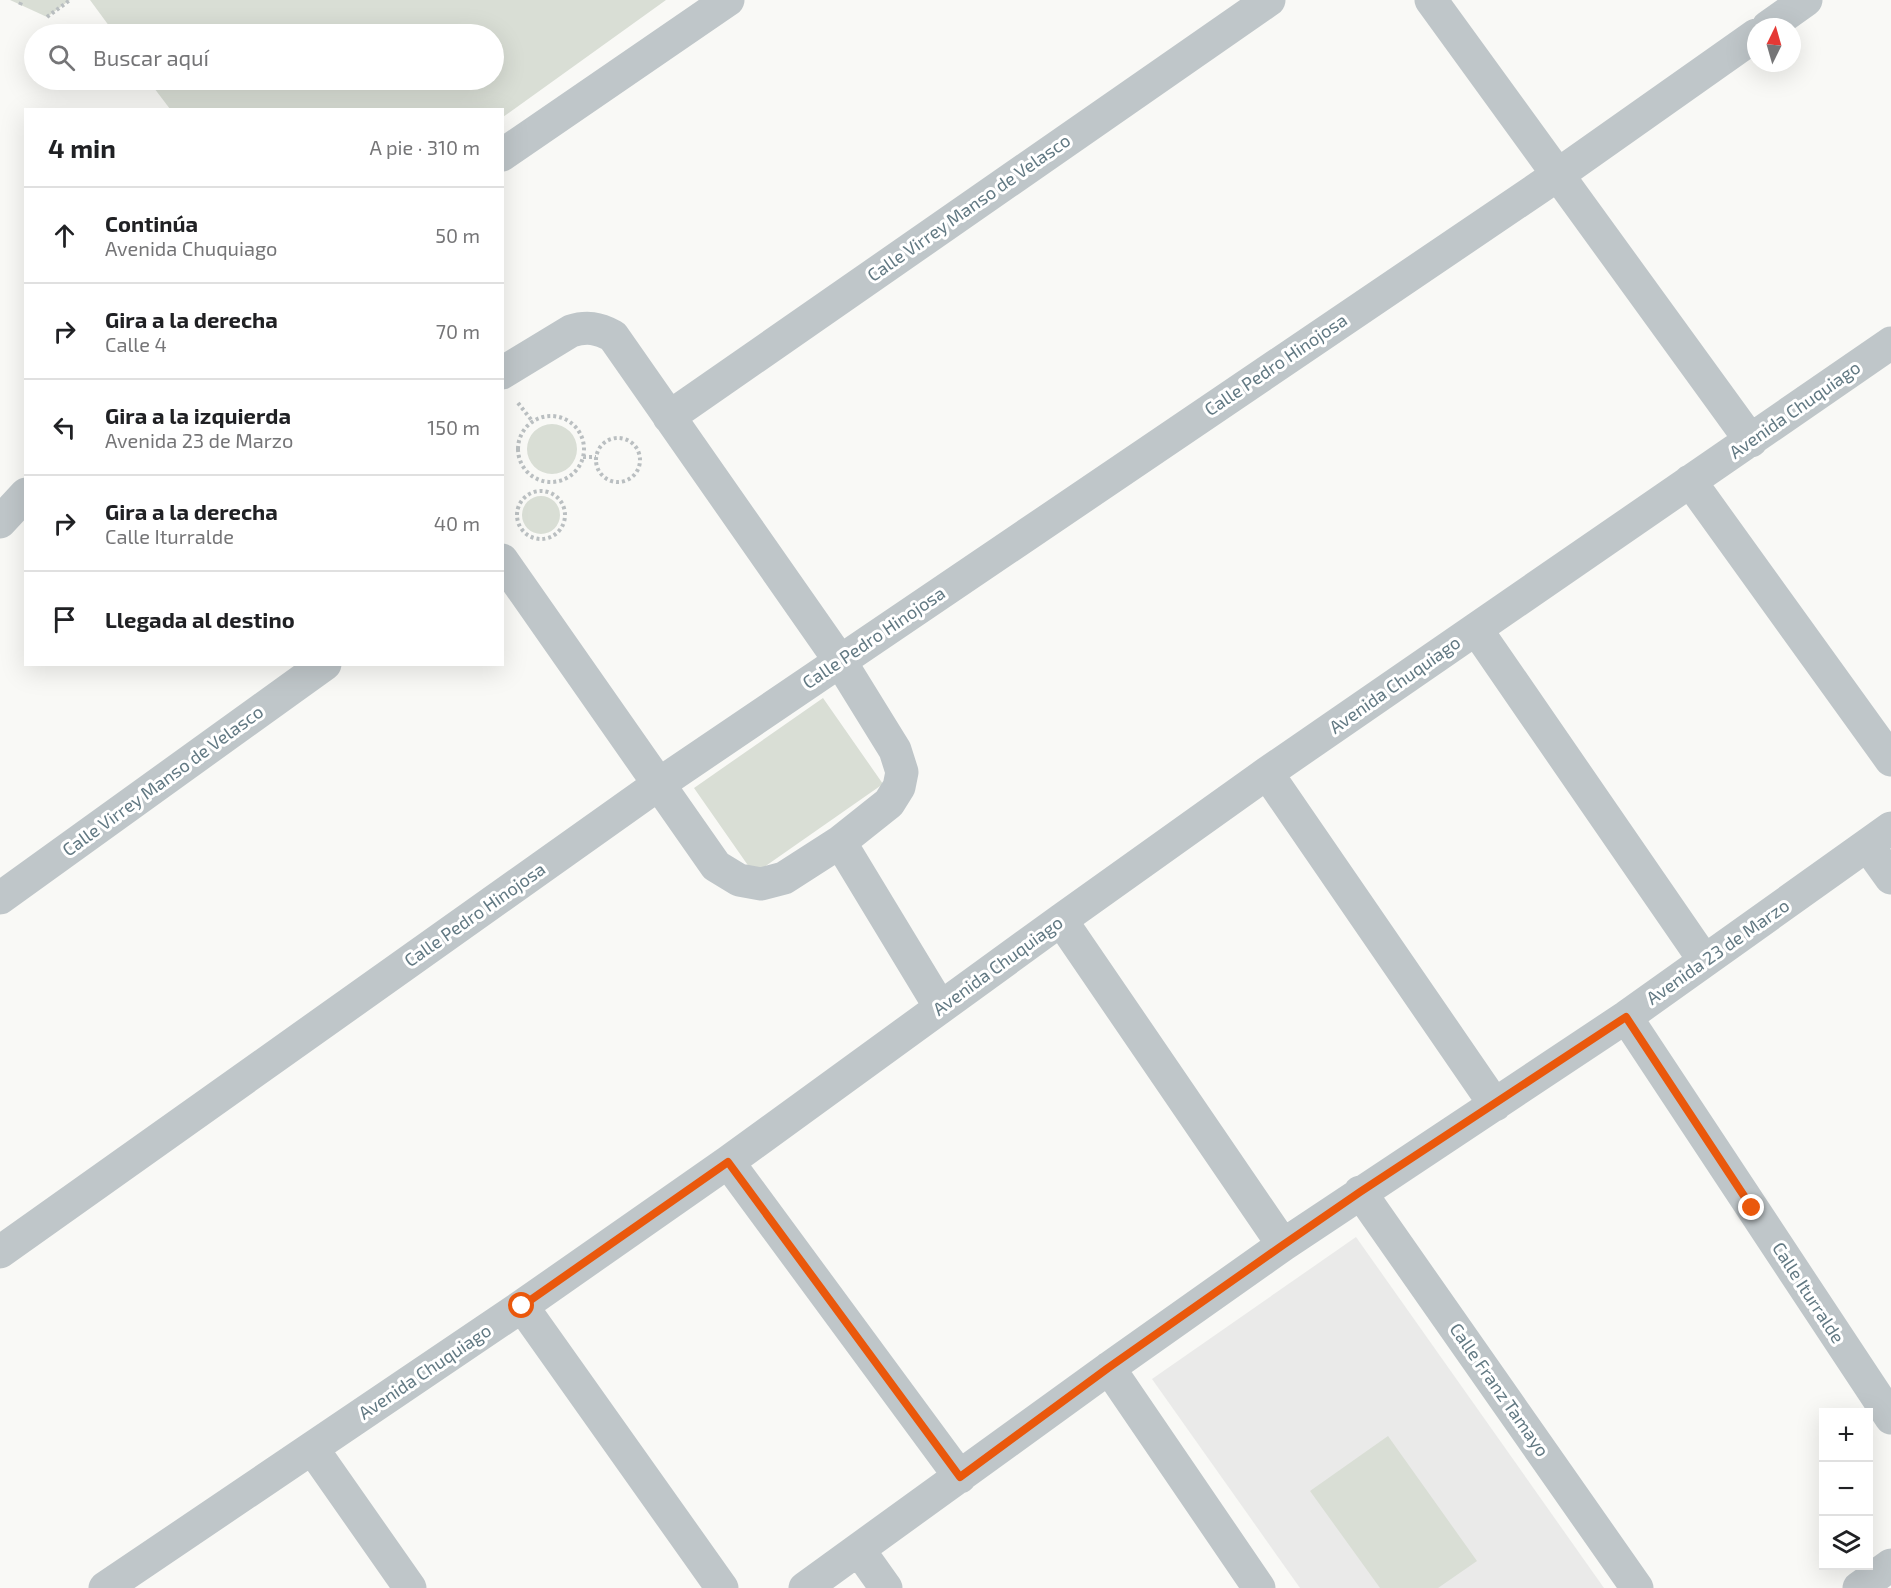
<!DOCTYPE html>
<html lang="es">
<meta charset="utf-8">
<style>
body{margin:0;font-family:"Exo 2",sans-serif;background:#f2f2f2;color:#202124}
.controls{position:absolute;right:18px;bottom:18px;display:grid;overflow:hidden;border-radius:0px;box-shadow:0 6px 24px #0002}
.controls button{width:54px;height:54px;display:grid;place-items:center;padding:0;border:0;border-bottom:2px solid #e0e0e0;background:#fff;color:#202124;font:30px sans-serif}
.compass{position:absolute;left:1747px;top:18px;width:54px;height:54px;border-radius:50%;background:#fff;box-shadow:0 6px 24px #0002;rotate:5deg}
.stop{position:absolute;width:18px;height:18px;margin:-14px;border:4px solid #ea580c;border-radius:50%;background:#fff}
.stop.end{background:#ea580c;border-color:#fff;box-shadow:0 2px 6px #0008}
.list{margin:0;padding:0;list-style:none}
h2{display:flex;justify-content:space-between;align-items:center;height:78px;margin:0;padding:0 24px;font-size:26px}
h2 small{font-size:20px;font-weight:400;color:#757577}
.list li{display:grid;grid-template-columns:39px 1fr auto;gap:18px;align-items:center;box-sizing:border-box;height:96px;padding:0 24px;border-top:2px solid #e0e0e0}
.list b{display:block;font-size:22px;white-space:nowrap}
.list p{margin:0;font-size:20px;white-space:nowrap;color:#757577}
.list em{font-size:20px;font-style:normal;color:#757577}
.icon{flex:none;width:33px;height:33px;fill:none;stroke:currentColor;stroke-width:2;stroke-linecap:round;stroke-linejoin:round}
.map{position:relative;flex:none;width:1891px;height:1588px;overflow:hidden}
.search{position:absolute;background:#fff;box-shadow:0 6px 24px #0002;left:24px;top:24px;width:480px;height:66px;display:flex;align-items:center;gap:15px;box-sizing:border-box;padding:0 21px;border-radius:33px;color:#757577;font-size:22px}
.panel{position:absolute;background:#fff;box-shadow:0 6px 24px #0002;left:24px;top:108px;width:480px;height:558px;border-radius:0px}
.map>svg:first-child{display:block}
.built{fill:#eaeae9}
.green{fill:#d9ded5}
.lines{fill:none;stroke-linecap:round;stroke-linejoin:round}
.path{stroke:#babfc1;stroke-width:4;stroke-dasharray:3 3;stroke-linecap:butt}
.minor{stroke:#bfc6c9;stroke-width:33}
.route{stroke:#ea580c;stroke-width:8}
.labels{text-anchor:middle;stroke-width:6;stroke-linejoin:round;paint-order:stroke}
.street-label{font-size:18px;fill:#627983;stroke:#fff}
</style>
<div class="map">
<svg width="1891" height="1588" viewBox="0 0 1891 1588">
<rect width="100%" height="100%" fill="#f9f9f6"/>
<!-- built -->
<path class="built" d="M1356,1237L1604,1588H1300L1152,1379Z"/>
<!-- green -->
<path class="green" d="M10,0H70L47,17Z
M90,0H666L503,117L502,110L170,109L148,80H494V34H115Z
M527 449a25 25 0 1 1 50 0a25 25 0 1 1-50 0Z
M522 515a19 19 0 1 1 38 0a19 19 0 1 1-38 0Z
M823,698L883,784L754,874L694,788Z
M1388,1436L1477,1561L1438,1588H1380L1310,1491Z"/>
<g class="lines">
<!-- path -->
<path class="path" d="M20,5L22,0
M47,17L70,0
M518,403L533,422
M518 449a33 33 0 1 1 66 0a33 33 0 1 1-66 0Z
M596 460a22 22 0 1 1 44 0a22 22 0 1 1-44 0Z
M583,457H596
M517 515a24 24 0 1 1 48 0a24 24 0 1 1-48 0Z"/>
<!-- minor -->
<path class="minor" d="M1431,0L1751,441
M1768,27L1806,0
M502,155L728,0
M502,373L571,331C587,326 598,328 613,336L840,661L895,750L902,772L899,787L889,803L840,842L784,878L761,884L739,880L716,866L502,560
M669,417L1269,0
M1690,481L1891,760
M0,522L26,494
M1476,629L1704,960
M1267,773L1495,1105
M840,842L940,1007
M1868,846L1891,878
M0,898L325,664
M1061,920L1283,1245
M1626,1017L1891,1418
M728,1162L960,1477
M1360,1192L1637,1588
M0,1252L659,784L1559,174L1756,35
M522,1306L722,1588
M1109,1368L1259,1588
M312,1448L410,1588
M859,1550L886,1588
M105,1588L522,1306L728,1162L1061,920L1267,773L1891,343
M805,1588L1109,1368L1283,1245L1626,1017L1891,828
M1859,1588L1891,1565"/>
</g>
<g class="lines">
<!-- route -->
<path class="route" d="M522,1306L728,1162L960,1477L1108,1368L1283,1245L1360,1192L1626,1017L1752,1208"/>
</g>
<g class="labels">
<!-- street labels -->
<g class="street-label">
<text transform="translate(969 208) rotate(-35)" y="6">Calle Virrey Manso de Velasco</text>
<text transform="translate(1276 365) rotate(-34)" y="6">Calle Pedro Hinojosa</text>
<text transform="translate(1795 410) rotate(-35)" y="6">Avenida Chuquiago</text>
<text transform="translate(874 638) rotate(-34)" y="6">Calle Pedro Hinojosa</text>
<text transform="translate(1395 685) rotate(-35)" y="6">Avenida Chuquiago</text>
<text transform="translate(163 781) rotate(-36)" y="6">Calle Virrey Manso de Velasco</text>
<text transform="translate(475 915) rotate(-35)" y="6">Calle Pedro Hinojosa</text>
<text transform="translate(1718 952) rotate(-35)" y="6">Avenida 23 de Marzo</text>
<text transform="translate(998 966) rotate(-36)" y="6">Avenida Chuquiago</text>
<text transform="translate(1808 1293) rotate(57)" y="6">Calle Iturralde</text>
<text transform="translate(425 1372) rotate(-34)" y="6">Avenida Chuquiago</text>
<text transform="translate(1499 1390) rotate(55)" y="6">Calle Franz Tamayo</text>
</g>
</g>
</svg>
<div class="controls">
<button>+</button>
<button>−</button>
<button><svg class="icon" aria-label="layers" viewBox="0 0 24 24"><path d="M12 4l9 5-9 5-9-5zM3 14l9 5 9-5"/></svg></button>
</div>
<svg class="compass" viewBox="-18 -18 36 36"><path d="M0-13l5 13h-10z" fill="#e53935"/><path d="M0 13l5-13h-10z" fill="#757577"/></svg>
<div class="stop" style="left:522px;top:1306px"></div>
<div class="stop end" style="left:1752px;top:1208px"></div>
<div class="search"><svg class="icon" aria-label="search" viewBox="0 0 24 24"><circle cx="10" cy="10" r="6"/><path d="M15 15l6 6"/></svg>Buscar aquí</div>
<section class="panel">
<h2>4 min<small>A pie · 310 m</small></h2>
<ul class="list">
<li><svg class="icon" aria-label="ahead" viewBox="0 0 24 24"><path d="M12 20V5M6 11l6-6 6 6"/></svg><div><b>Continúa</b><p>Avenida Chuquiago</p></div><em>50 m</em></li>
<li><svg class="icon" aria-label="right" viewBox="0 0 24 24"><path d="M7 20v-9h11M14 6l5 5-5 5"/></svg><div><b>Gira a la derecha</b><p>Calle 4</p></div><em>70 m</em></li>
<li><svg class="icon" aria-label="left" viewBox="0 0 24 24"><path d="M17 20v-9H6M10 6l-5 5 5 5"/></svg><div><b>Gira a la izquierda</b><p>Avenida 23 de Marzo</p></div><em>150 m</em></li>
<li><svg class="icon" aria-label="right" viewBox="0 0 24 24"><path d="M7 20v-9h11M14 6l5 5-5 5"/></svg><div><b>Gira a la derecha</b><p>Calle Iturralde</p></div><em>40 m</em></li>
<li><svg class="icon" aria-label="arrive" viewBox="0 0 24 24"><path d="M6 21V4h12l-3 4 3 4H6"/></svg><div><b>Llegada al destino</b></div></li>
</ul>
</section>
</div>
